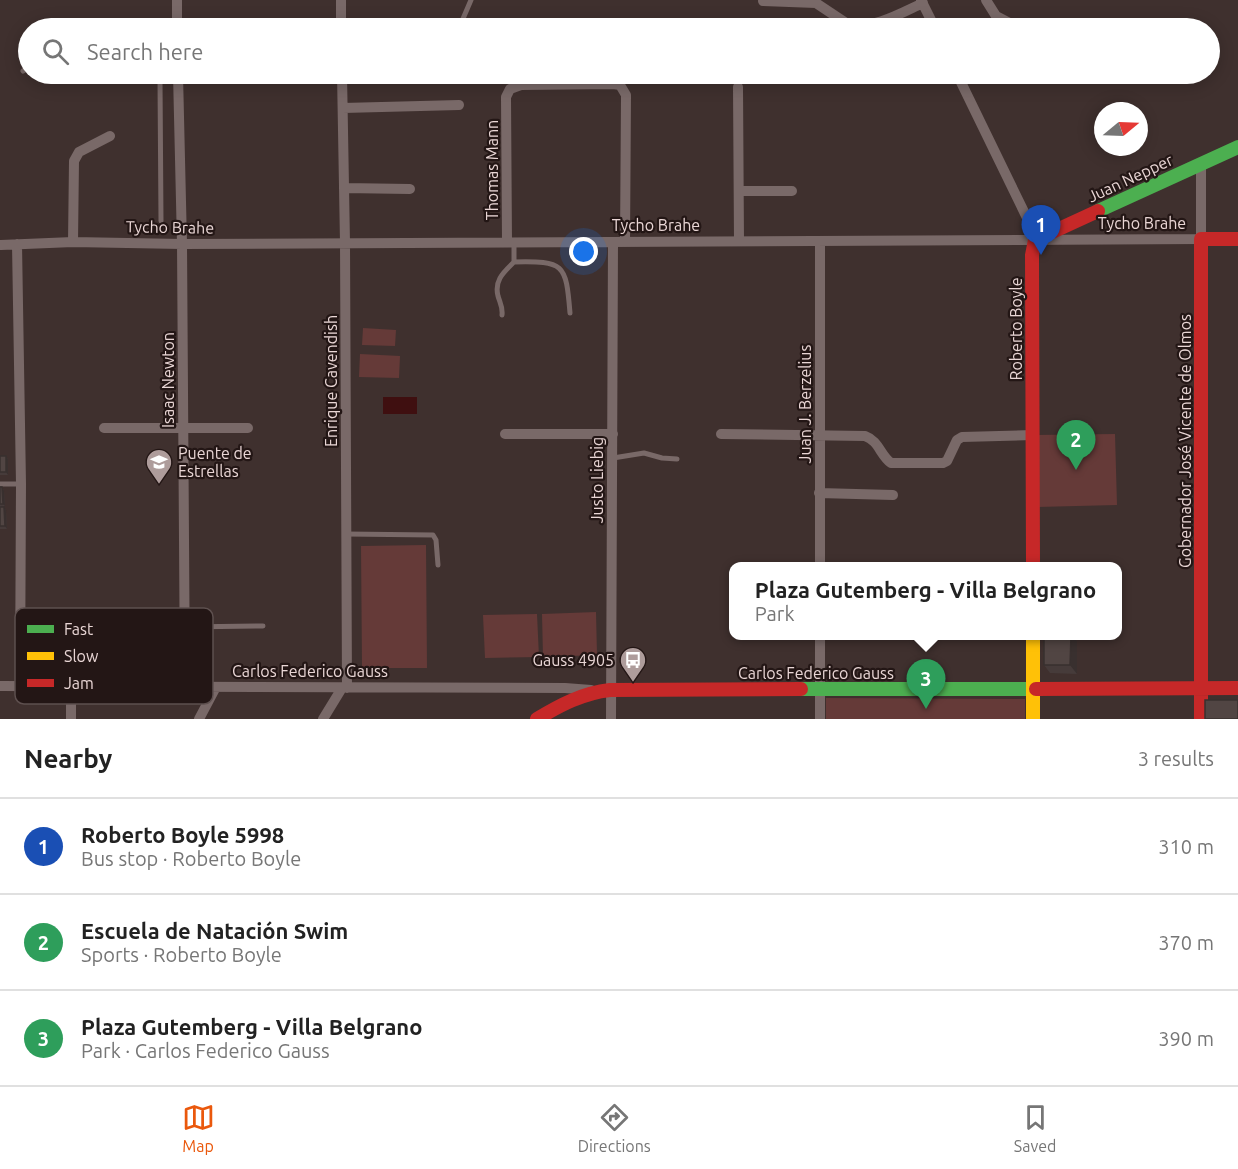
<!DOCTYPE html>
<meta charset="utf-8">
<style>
body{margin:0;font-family:Ubuntu,sans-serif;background:#f6f6f6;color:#222}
.compass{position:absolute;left:1094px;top:102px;width:54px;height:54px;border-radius:50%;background:#fff;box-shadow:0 3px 15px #0003;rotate:71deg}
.you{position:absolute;left:584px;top:252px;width:21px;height:21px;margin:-15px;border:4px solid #fff;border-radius:50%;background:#1a73e8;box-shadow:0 0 0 9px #1a73e833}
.badge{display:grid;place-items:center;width:39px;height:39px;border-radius:50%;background:#ea580c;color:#fff;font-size:20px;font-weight:700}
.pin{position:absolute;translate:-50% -50px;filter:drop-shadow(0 2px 3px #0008)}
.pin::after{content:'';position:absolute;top:32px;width:21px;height:18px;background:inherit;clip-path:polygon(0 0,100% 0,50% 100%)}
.popup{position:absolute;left:729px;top:562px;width:393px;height:78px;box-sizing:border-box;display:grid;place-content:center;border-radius:12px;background:#fff;filter:drop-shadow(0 2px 4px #0005);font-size:20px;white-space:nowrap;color:#767676}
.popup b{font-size:22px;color:#222}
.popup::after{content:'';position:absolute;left:50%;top:100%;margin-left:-12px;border:12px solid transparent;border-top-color:#fff}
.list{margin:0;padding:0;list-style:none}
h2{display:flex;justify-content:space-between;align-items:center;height:78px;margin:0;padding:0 24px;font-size:26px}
h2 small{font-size:20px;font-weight:400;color:#767676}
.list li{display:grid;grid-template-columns:39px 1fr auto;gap:18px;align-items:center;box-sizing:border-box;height:96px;padding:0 24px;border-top:2px solid #e0e0e0}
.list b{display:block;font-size:22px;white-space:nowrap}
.list p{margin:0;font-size:20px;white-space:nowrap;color:#767676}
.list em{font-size:20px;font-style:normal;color:#767676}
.icon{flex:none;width:33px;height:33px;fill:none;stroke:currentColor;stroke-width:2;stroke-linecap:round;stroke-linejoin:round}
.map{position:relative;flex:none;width:1238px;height:719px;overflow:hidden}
.search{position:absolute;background:#fff;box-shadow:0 3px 15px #0003;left:18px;right:18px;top:18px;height:66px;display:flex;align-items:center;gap:15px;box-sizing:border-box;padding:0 21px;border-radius:33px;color:#767676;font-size:22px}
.sheet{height:366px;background:#fff}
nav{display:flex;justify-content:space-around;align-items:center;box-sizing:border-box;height:84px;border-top:2px solid #e0e0e0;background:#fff;font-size:16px;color:#767676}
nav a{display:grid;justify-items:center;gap:3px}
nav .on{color:#ea580c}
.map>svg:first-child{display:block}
.green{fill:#653a38}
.water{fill:#3f0f10}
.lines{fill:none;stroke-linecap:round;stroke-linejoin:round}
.lane{stroke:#796968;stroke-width:5}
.street{stroke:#796968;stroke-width:10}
.fast{stroke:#4caf50;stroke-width:14}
.slow{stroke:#ffc107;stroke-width:14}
.jam{stroke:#c62828;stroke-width:14}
.wall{fill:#463b3a}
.shaded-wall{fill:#39302f}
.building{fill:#514543;stroke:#39302f;stroke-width:1.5}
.labels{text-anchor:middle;stroke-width:4.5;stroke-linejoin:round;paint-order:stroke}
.street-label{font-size:16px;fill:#e9d6d5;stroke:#231615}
.poi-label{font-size:16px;fill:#e9d6d5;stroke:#231615;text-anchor:start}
.key{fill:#231615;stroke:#5e504f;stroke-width:1.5}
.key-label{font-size:16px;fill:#e9d6d5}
</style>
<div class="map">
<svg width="1238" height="719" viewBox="0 0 1238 719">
<rect width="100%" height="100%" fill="#3f302e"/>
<!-- green -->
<path class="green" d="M363,328L396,330L395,346L362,345Z
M360,354L400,356L399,378L359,377Z
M1115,434L1117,505L1037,507L1035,435Z
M426,545L427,668H362L361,546Z
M596,612L597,655L543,657L542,614Z
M537,614L539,657L485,658L483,615Z
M826,698L1025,699V719H826Z"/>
<!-- water -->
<path class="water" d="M383,397H417V414H383Z"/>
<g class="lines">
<!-- lane -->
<path class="lane" d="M459,28L471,0
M23,71L28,68
M157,74L160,81L161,221
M514,262V242
M502,315C503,307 500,303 498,296C494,280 504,272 514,262C564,261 566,263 570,313
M613,458L644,453L662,458L677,459
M0,484H21
M346,534L433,535L436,540L438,565
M184,627L263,626"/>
<!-- street -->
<path class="street" d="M177,0V28
M341,0V28
M921,0L935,28
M986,0L996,16L1019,28
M763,1L816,3L849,25C876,28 899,14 923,3
M178,74L182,244L185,687
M342,74L345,243L347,688
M957,74L1028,220L1035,240
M738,87L739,241
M343,108L459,105
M344,188L410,189
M739,191H792
M73,242L74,161L79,152L110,136
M507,242L506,97L510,89L521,85L613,84L620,85L626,95L625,242
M17,244L21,484L20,686
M1,245L73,242L182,244L1201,239V163
M104,428H248
M505,434H613
M721,434L865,436C879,441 880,455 891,463H943L947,461L957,440L962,437L1033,435
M819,493L893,495
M820,566V241
M820,636V719
M0,686L565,688L591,690
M71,686V719
M199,719L216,687
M323,719L342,688
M611,719L613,242"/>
<!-- fast -->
<path class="fast" d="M1098,211L1238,147
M801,689H1036"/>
<!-- slow -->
<path class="slow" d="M1033,636V719"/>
<!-- jam -->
<path class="jam" d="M1033,566L1032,255L1035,240L1098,211
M1036,689L1238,688
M537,719C560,705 583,693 610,690L801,689
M1201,719V239H1238"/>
</g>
<!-- wall -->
<path class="wall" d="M0,456H6L8,459V475H0Z
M0,487H2L4,490L5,506L0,507H4L6,510L7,529H0Z
M1044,636H1073L1077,641V674L1050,673L1044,665Z"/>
<!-- shaded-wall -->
<path class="shaded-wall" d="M6,456L8,459V475L6,472Z
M2,487L4,490L5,506L3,504Z
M4,507L6,510L7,529L5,526Z
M1071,636H1073L1077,641V674L1070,665Z"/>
<!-- building -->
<path class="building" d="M0,456H6V472H0Z
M0,487H2L3,504H0Z
M0,507H4L5,526H0Z
M1044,636H1071L1070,665H1044Z
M1205,700H1238V719H1205Z"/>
<!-- icons -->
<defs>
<g id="school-pin" transform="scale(1.35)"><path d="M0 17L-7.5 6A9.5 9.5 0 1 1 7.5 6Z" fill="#ae9c9b" stroke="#231615"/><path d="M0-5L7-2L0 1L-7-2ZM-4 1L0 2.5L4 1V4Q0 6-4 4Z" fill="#fff"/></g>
<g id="bus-pin" transform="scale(1.35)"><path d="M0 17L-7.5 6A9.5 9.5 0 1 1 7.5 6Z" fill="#ae9c9b" stroke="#231615"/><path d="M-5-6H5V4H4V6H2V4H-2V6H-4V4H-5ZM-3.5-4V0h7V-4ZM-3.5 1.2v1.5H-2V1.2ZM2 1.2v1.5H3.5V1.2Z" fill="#fff"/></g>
</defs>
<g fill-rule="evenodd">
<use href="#school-pin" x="159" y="462"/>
<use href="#bus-pin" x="633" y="660"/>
</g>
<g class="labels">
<!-- street labels -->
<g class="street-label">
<text transform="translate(492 170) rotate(-90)" y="6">Thomas Mann</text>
<text transform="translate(1130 178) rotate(-25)" y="6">Juan Nepper</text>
<text x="1142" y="229">Tycho Brahe</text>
<text x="656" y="231">Tycho Brahe</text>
<text transform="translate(170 227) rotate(1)" y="6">Tycho Brahe</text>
<text transform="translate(1016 329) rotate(-90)" y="6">Roberto Boyle</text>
<text transform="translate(168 380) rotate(-90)" y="6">Isaac Newton</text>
<text transform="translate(331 381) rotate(-90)" y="6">Enrique Cavendish</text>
<text transform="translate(805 404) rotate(-90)" y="6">Juan J. Berzelius</text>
<text transform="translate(1185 441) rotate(-90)" y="6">Gobernador José Vicente de Olmos</text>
<text transform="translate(597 480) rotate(-90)" y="6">Justo Liebig</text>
<text x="310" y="677">Carlos Federico Gauss</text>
<text x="816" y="679">Carlos Federico Gauss</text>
</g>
<!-- poi labels -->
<g class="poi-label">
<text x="178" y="459">Puente de<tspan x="178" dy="18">Estrellas</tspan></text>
<text x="614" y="666" text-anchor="end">Gauss 4905</text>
</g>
</g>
<!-- legend -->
<rect x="15" y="608" width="198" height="96" rx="9" class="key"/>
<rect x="27" y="625" width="27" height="8" fill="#4caf50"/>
<rect x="27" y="652" width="27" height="8" fill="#ffc107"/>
<rect x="27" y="679" width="27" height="8" fill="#c62828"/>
<g class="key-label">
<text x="64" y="635">Fast</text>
<text x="64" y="662">Slow</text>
<text x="64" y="689">Jam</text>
</g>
</svg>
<svg class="compass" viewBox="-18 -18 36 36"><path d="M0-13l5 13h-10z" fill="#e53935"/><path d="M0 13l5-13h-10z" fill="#767676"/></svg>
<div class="you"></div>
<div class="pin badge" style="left:1041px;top:255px;background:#1a4fb4">1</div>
<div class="pin badge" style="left:1076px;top:470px;background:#2e9e5b">2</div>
<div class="pin badge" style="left:926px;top:709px;background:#2e9e5b">3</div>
<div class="popup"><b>Plaza Gutemberg - Villa Belgrano</b>Park</div>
<div class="search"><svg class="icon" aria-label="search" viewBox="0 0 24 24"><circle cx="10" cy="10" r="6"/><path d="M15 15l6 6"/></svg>Search here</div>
</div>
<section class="sheet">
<h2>Nearby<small>3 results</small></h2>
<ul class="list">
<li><span class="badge" style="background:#1a4fb4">1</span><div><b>Roberto Boyle 5998</b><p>Bus stop · Roberto Boyle</p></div><em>310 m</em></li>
<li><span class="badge" style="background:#2e9e5b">2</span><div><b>Escuela de Natación Swim</b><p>Sports · Roberto Boyle</p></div><em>370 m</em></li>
<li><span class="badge" style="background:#2e9e5b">3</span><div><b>Plaza Gutemberg - Villa Belgrano</b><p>Park · Carlos Federico Gauss</p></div><em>390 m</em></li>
</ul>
</section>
<nav>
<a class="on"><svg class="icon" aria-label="map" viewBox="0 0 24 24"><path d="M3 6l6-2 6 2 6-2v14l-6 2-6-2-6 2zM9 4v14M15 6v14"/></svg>Map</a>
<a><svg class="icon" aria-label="directions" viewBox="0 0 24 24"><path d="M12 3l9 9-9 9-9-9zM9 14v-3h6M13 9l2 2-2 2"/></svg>Directions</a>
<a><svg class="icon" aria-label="saved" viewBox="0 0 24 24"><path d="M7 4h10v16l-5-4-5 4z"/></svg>Saved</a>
</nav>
